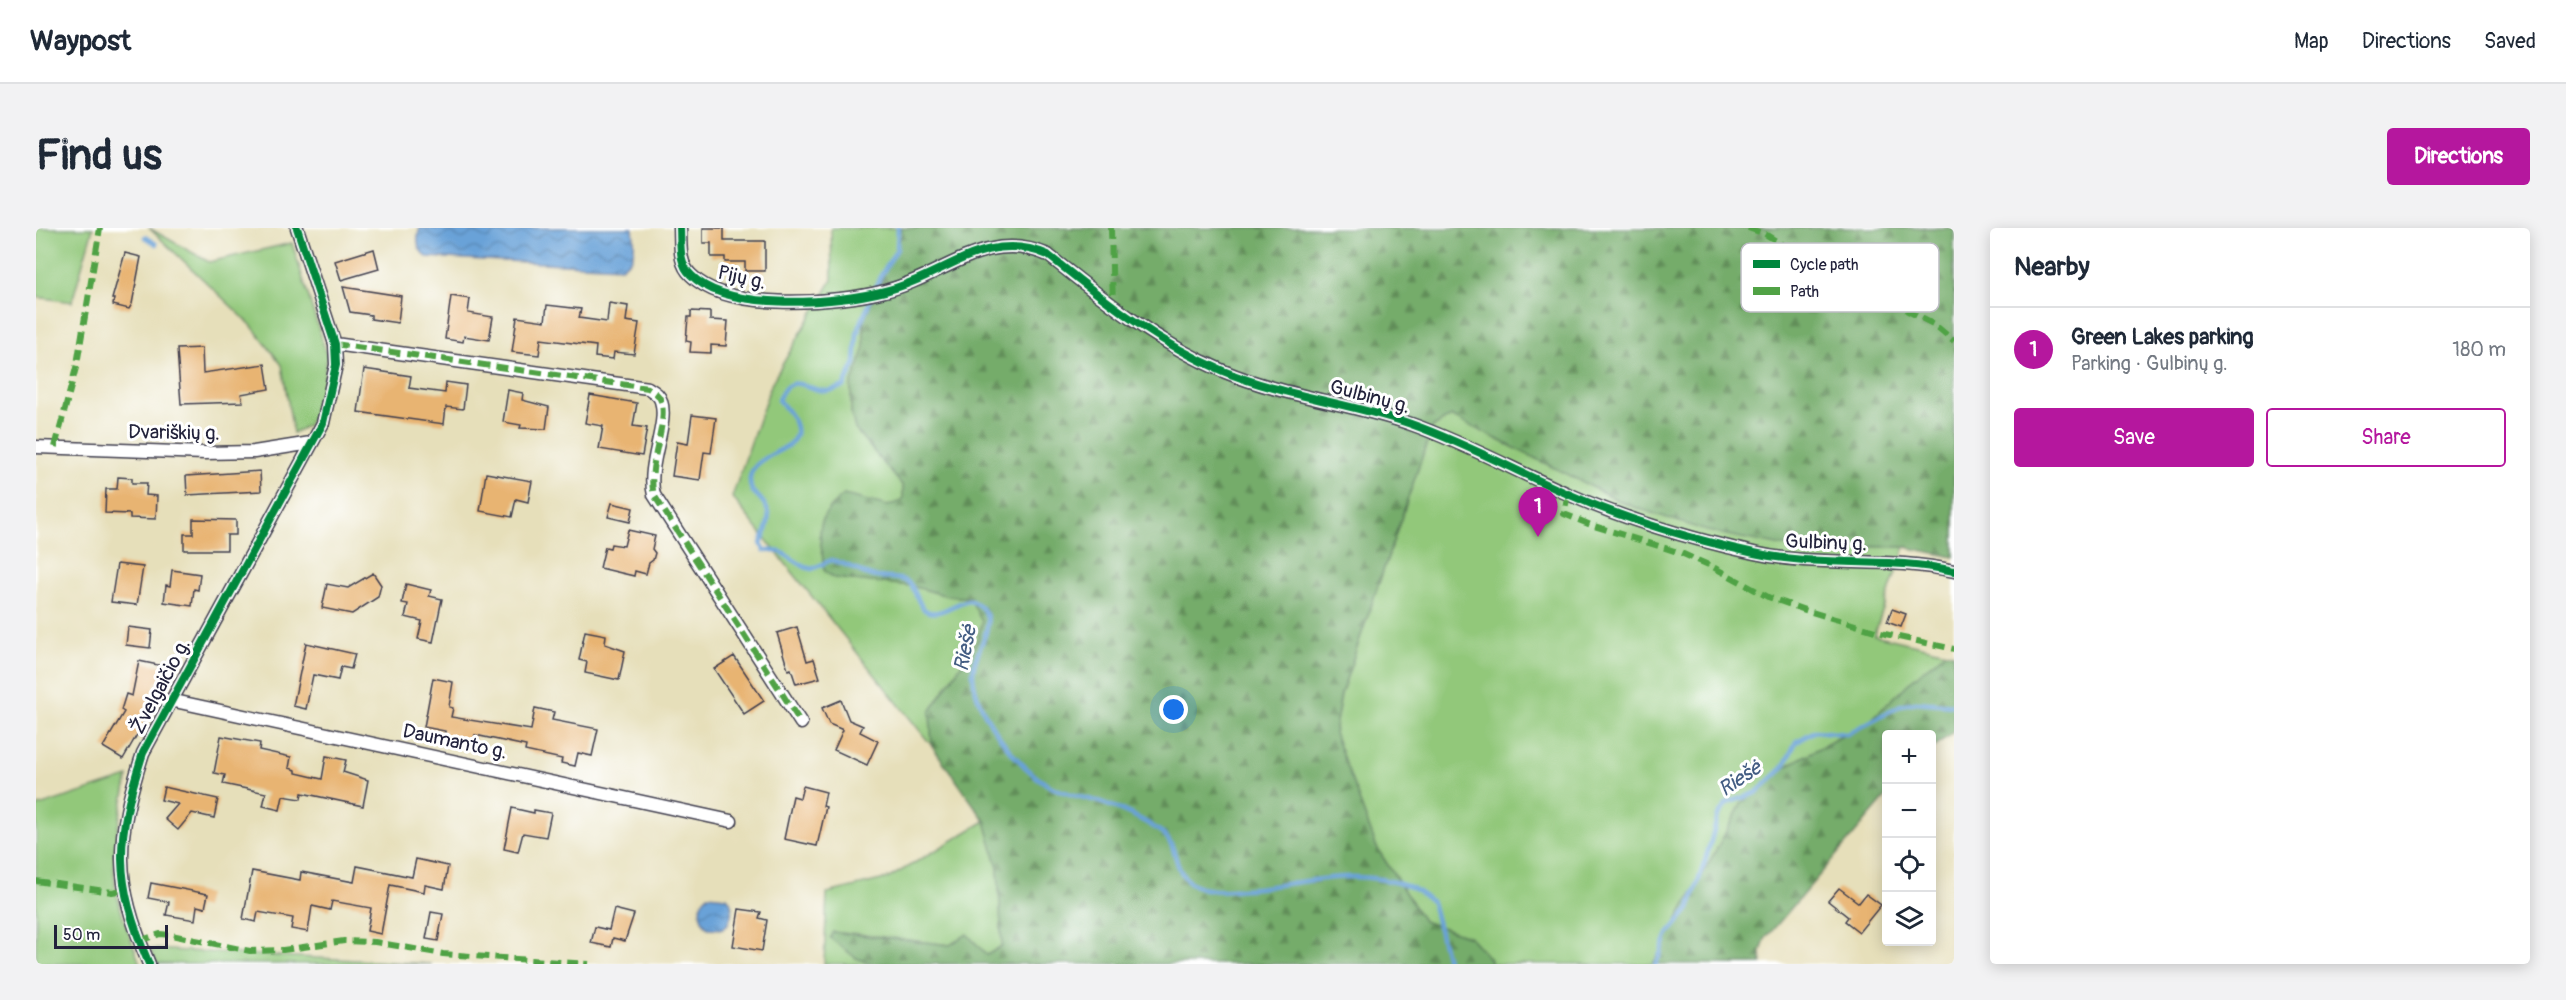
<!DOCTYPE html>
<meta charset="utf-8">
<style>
body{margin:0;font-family:Pangolin,sans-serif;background:#f2f2f3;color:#1f2937}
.controls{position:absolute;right:18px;bottom:18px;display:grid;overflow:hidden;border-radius:6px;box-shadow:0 3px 15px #0003}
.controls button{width:54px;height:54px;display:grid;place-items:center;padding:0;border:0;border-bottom:2px solid #e0e1e3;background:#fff;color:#1f2937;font:30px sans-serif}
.scale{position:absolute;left:18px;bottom:15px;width:114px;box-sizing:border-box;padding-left:6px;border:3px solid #22223b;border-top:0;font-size:16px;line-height:21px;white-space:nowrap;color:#22223b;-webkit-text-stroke:4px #fff;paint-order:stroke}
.you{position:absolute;left:1138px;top:482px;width:21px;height:21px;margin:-15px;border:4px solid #fff;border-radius:50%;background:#1a73e8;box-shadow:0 0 0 9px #1a73e833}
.badge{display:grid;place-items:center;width:39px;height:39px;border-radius:50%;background:#b5179e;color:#fff;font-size:20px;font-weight:700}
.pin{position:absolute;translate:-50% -50px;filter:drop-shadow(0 2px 3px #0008)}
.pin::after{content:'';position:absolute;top:32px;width:21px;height:18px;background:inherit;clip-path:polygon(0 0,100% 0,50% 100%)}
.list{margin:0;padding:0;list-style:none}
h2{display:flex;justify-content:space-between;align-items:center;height:78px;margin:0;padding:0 24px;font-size:26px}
h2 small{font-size:20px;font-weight:400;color:#747a83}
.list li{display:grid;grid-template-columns:39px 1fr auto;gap:18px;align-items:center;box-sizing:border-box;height:84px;padding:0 24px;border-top:2px solid #e0e1e3}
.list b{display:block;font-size:22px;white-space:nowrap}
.list p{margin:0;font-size:20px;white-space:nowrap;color:#747a83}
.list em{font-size:20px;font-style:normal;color:#747a83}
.actions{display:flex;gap:12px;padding:18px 24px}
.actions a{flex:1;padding:14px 0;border:2px solid #b5179e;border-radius:6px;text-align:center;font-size:21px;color:#b5179e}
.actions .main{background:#b5179e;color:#fff}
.icon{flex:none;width:33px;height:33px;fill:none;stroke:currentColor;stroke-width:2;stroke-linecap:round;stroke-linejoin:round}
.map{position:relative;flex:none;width:1918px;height:736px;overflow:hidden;border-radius:6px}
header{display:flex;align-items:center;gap:36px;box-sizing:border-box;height:84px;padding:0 30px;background:#fff;border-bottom:2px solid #e0e1e3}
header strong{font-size:28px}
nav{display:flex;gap:33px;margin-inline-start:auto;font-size:21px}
.intro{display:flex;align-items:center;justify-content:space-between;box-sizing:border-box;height:144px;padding:0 36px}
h1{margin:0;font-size:42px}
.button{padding:15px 27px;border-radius:6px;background:#b5179e;color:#fff;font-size:21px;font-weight:700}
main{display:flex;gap:36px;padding:0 36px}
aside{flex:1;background:#fff;border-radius:6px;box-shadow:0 3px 15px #0003}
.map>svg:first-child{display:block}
.grass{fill:#92c87a;stroke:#5a755a;stroke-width:1.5}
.forest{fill:url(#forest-firs);stroke:#4c6752;stroke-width:1.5}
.water{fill:url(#water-waves);stroke:#46628a;stroke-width:1.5}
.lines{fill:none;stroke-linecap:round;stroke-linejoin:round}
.stream{stroke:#69a2d8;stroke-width:4.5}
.building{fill:#e8b472}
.street-casing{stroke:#3f3e4e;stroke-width:15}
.street{stroke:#fff;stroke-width:12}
.quiet{stroke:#50a245;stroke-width:6;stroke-dasharray:12 6;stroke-linecap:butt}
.cycleway-casing{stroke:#fff;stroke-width:11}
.cycleway{stroke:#00873e;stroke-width:8}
.labels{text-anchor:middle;stroke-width:6;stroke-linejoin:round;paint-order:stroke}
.street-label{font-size:20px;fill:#22223b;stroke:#fff}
.water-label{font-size:21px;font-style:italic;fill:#425c82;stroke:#fff}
.key{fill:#fff;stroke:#bdbdc4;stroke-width:1.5}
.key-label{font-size:16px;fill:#22223b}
</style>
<header>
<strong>Waypost</strong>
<nav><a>Map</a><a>Directions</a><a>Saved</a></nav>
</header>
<div class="intro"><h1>Find us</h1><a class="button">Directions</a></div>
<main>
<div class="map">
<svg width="1918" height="736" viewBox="0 0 1918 736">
<defs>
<pattern id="forest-firs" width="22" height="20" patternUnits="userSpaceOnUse" patternTransform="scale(1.5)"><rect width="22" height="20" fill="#75ac6a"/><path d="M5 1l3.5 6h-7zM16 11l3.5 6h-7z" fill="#608c58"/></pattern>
<pattern id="water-waves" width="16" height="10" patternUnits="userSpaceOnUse" patternTransform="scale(1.5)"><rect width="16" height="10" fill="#69a2d8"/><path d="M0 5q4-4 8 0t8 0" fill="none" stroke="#5684b0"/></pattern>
</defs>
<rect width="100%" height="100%" fill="#fff"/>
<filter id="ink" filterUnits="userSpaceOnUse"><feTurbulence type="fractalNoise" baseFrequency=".0167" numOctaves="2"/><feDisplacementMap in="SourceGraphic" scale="12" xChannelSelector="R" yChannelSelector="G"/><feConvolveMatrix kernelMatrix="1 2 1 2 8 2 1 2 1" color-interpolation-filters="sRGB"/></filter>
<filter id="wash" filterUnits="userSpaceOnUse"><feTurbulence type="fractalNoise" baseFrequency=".008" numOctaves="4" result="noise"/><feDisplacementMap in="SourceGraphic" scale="24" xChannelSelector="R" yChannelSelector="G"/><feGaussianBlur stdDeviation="1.35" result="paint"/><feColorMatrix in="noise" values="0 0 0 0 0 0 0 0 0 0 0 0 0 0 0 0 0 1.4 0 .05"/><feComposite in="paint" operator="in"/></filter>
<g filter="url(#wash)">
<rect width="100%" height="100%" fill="#e6dfba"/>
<!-- grass -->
<path class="grass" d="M0,0H57L36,74L0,69Z
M113,0L173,34L256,15L291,128L284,180L271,198L257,205L246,137L215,97Z
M795,0H865L866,6L828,91V123L815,157V184L819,201L867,258V273L852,278L808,267C775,292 785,305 788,342L798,350L876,358L912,368L934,370L946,394L941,413L894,484L896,518L696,269L736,154L796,52Z
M1415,188L1592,277L1746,318L1869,319L1838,407L1910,424L1877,451L1834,493L1754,536L1706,575L1617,736H1455L1453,730L1434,709L1387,693L1341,620L1298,505L1305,466L1396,200Z
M92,549C85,584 75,620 79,656C83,683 95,710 104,736H0V579Z
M949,593L962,639L966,718L951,727L915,717L815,705L820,730L839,736H788L791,665L853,650Z
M114,721L396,736H121Z"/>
<!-- forest -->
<path class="forest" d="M865,0H1918V329L1869,319L1746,318L1671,303L1592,277L1415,188L1396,200L1305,466L1298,505L1341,620L1387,693L1434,709L1453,730L1455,736H839L820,730L794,710L797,704L914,717L931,706L951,727L966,718L962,640L949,593L896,518L894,484L941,413L946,394L934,370L912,368L876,358L798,350L788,342C785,305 775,292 808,267L852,278L867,272V258L819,201L815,184V157L828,123V91L866,6Z
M1910,424L1918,425V503L1896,522V506H1850V569L1729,711L1725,724L1726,736H1617L1706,575L1754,536L1834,493L1877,451Z"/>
<!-- water -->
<path class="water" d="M384,0H597C599,15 601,32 585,39L391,29C381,22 380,11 384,0Z
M672,667L691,669C699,677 696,694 687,701L672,700C662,690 661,676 672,667Z"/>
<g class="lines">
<!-- stream -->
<path class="stream" d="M862,0L861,21L844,49L826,92L821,106L819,135L808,158C803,160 796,163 790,163C772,163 754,141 742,172C801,233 698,214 716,263C738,281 735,291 725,315L728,322L745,324L769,339L776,341L795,332C810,335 821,343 835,348C845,351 863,348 872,354C881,362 882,381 893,384C906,387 921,374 933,372C973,389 936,419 937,447C939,485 981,538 1012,557C1027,566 1047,569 1064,574C1085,581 1107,591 1125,604C1147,620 1132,649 1166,660C1183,665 1204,661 1221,660C1273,654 1321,639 1374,659C1381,662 1389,669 1396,674L1412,736
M109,9L120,16
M1620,736L1632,706L1653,681L1670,630L1682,588L1691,575L1720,565L1747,540L1760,514L1779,503L1811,506L1865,477L1880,474L1918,477"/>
</g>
<g id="blocks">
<!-- building -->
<path class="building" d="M667,0H688V13H729V43H709V34H689V29H675V15H667Z
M338,21L343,41L305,52L299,33Z
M89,25L105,29L96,76L93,81L77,77L78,71H76Z
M307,59L365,68L362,95L335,91V87L314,84Z
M415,68L434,71L432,85L457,89L453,112L428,108L427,114L409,111Z
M573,75L592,78L590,93L603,95L598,126L578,124L577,131L559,129L560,118L505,111L503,127L476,124L481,89L509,93L511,77L545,81L543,90L571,94Z
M655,83L674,84V92L692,93L690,118L675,117V125L654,124L655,114L650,113L652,89H655Z
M166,120L167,145L229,136L233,161L205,166L207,174L145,176L141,121Z
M328,141L375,148L373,160L409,165L410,154L430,157L427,181L410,179L408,196L322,184Z
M472,162L487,165L486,172L513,179L510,201L484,200L485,197L467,194Z
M554,167L601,175L597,198L611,200L606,228L563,221L567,198L549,195Z
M656,187L680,190L675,225L668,224L664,252L636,248L641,214L652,216Z
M224,243L225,263L151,267L150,248Z
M450,245L496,253L492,274L480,271L476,289L444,283Z
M82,249L96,250V255H111L110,267L121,268L120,291L94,290V286L69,285L70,261H81Z
M576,275L597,280L594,294L572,289Z
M157,291L200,292V307H191V322H148V306H157Z
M592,302L619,308L616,321L619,325L617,332L613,335L610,346L599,343L598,348L564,340L569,319L574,320L575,316L588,318Z
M81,336L107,339L101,377L75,374Z
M136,342L164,346L162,362L158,361L156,378L128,374L130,357L134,358Z
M337,345L345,357L342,369L316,386L286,380L291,356L312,360Z
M370,356L395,362L393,368L406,371L397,414L382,411L386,393L369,389L372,376L366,375Z
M1856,381L1870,386L1865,399L1851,394Z
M92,399L116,402L114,420L90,417Z
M761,399L771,433L778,431L784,450L760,456L755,441L752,442L741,405Z
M549,403L570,407L569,416L589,423L583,452L549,445L551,434L543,432Z
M270,415L319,426L315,441L305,439L302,452L277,447L270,481L257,478Z
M698,428L728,473L708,486L678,441Z
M103,433L127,438L123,454H120L108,490L110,491L87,531L67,519L88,484L85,482L90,466L96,468Z
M397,450L417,454L413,479L417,480L415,489L495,502L499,480L518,484L516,492L562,501L556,528L542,525L539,538L525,535L526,531L489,523L490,518L439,507L438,513L409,508V503L388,499Z
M805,472L813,492L827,498L824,504L842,513L831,537L798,522L807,502L793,496L786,480Z
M185,508L224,515L223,522L255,529L253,540L260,542V545L286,551L290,528L310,532L307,544L332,552L327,578L266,565L265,571L247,568L244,582L227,578L230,565L187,556L189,547L178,545Z
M767,558L790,564L787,578L790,579L781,618L748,611L757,568L764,570Z
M128,559L182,571L178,590L156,585L142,602L129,591L142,576L125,572Z
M476,580L498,585V582L515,585L510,609L487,605L482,624L468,621Z
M380,631L412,638L408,661L389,657L388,664L354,657L345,706L331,703L335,680L296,673L294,682L276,678L272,704L255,701L257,690L222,684L220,694L207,691L216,643L264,652L265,644L318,654L321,638L376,649Z
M115,655L172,666L169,680L161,678L159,692L130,687L133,674L112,670Z
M1803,660L1823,675L1830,666L1845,677L1823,704L1809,693L1812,689L1792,673Z
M578,681L598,686L589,713L577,710L575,719L555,715L559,699L573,702Z
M703,681L725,684L723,690L731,692L726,723L697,718Z
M395,684L407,686L402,713L390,711Z"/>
</g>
</g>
<g filter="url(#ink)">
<use href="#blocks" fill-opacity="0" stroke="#3f3e4e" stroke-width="1.5"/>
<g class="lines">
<!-- street casing -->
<g class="street-casing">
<path id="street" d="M644,0C645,16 642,35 655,47C692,85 802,75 849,63C907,49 949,0 1012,27C1067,71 1121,115 1187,143C1247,168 1314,175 1375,196C1429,215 1480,243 1532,266C1591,292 1655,311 1718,325C1784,340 1852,328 1918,343
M299,116L612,160C618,164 623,166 625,173C633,196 610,237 618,267L765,495
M0,219L169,225L218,224L275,215
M134,472L695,593
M113,736C77,651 79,612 107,525L287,195L300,137L299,116L261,0"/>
</g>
<!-- street -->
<use href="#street" class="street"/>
<!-- quiet -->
<path class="quiet" d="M1075,0L1077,78
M1712,0L1729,6L1778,36L1821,48L1852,73L1899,97L1918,113
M299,116L612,160C618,164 623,166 625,173C633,196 610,237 618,267L765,495
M19,219L41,136L64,0
M1532,266L1528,286L1555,297L1645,325L1677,339L1732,369L1769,382L1849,406L1918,421
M0,653L76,664L88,662
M103,713L124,706L135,707L214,723L247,722L308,713L339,714L407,726L553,736"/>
<!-- cycleway casing -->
<g class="cycleway-casing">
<path id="cycleway" d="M644,0C645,16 642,35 655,47C692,85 802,75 849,63C907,49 949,0 1012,27C1067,71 1121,115 1187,143C1247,168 1314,175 1375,196C1429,215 1480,243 1532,266C1591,292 1655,311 1718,325C1784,340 1852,328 1918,343
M113,736C77,651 79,612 107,525L287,195L300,137L299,116L261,0"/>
</g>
<!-- cycleway -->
<use href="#cycleway" class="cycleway"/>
</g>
</g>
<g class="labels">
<!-- street labels -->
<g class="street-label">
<text transform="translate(706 49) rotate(13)" y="7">Pijų g.</text>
<text transform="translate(1334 168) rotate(15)" y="7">Gulbinų g.</text>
<text transform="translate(138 204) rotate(1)" y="7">Dvariškių g.</text>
<text transform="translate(1790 314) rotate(2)" y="7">Gulbinų g.</text>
<text transform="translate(124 458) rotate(-62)" y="7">Žvelgaičio g.</text>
<text transform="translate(419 513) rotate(12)" y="7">Daumanto g.</text>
</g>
<!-- water labels -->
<g class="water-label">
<text transform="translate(929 420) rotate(-79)" y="7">Riešė</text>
<text transform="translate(1704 550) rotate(-34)" y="7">Riešė</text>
</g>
</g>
<!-- legend -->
<rect x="1705" y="15" width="198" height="69" rx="9" class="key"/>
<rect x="1717" y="32" width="27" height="8" fill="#00873e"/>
<rect x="1717" y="59" width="27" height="8" fill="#50a245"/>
<g class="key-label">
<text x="1754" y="42">Cycle path</text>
<text x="1754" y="69">Path</text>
</g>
</svg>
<div class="controls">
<button>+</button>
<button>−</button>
<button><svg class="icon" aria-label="locate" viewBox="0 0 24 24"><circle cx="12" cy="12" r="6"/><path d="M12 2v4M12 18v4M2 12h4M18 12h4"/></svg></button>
<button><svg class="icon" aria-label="layers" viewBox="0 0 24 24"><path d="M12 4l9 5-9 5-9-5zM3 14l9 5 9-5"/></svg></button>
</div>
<div class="scale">50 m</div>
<div class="you"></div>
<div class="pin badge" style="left:1502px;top:309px">1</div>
</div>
<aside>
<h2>Nearby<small></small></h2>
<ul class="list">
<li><span class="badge">1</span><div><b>Green Lakes parking</b><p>Parking · Gulbinų g.</p></div><em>180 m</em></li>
</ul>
<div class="actions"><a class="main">Save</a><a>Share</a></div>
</aside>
</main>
